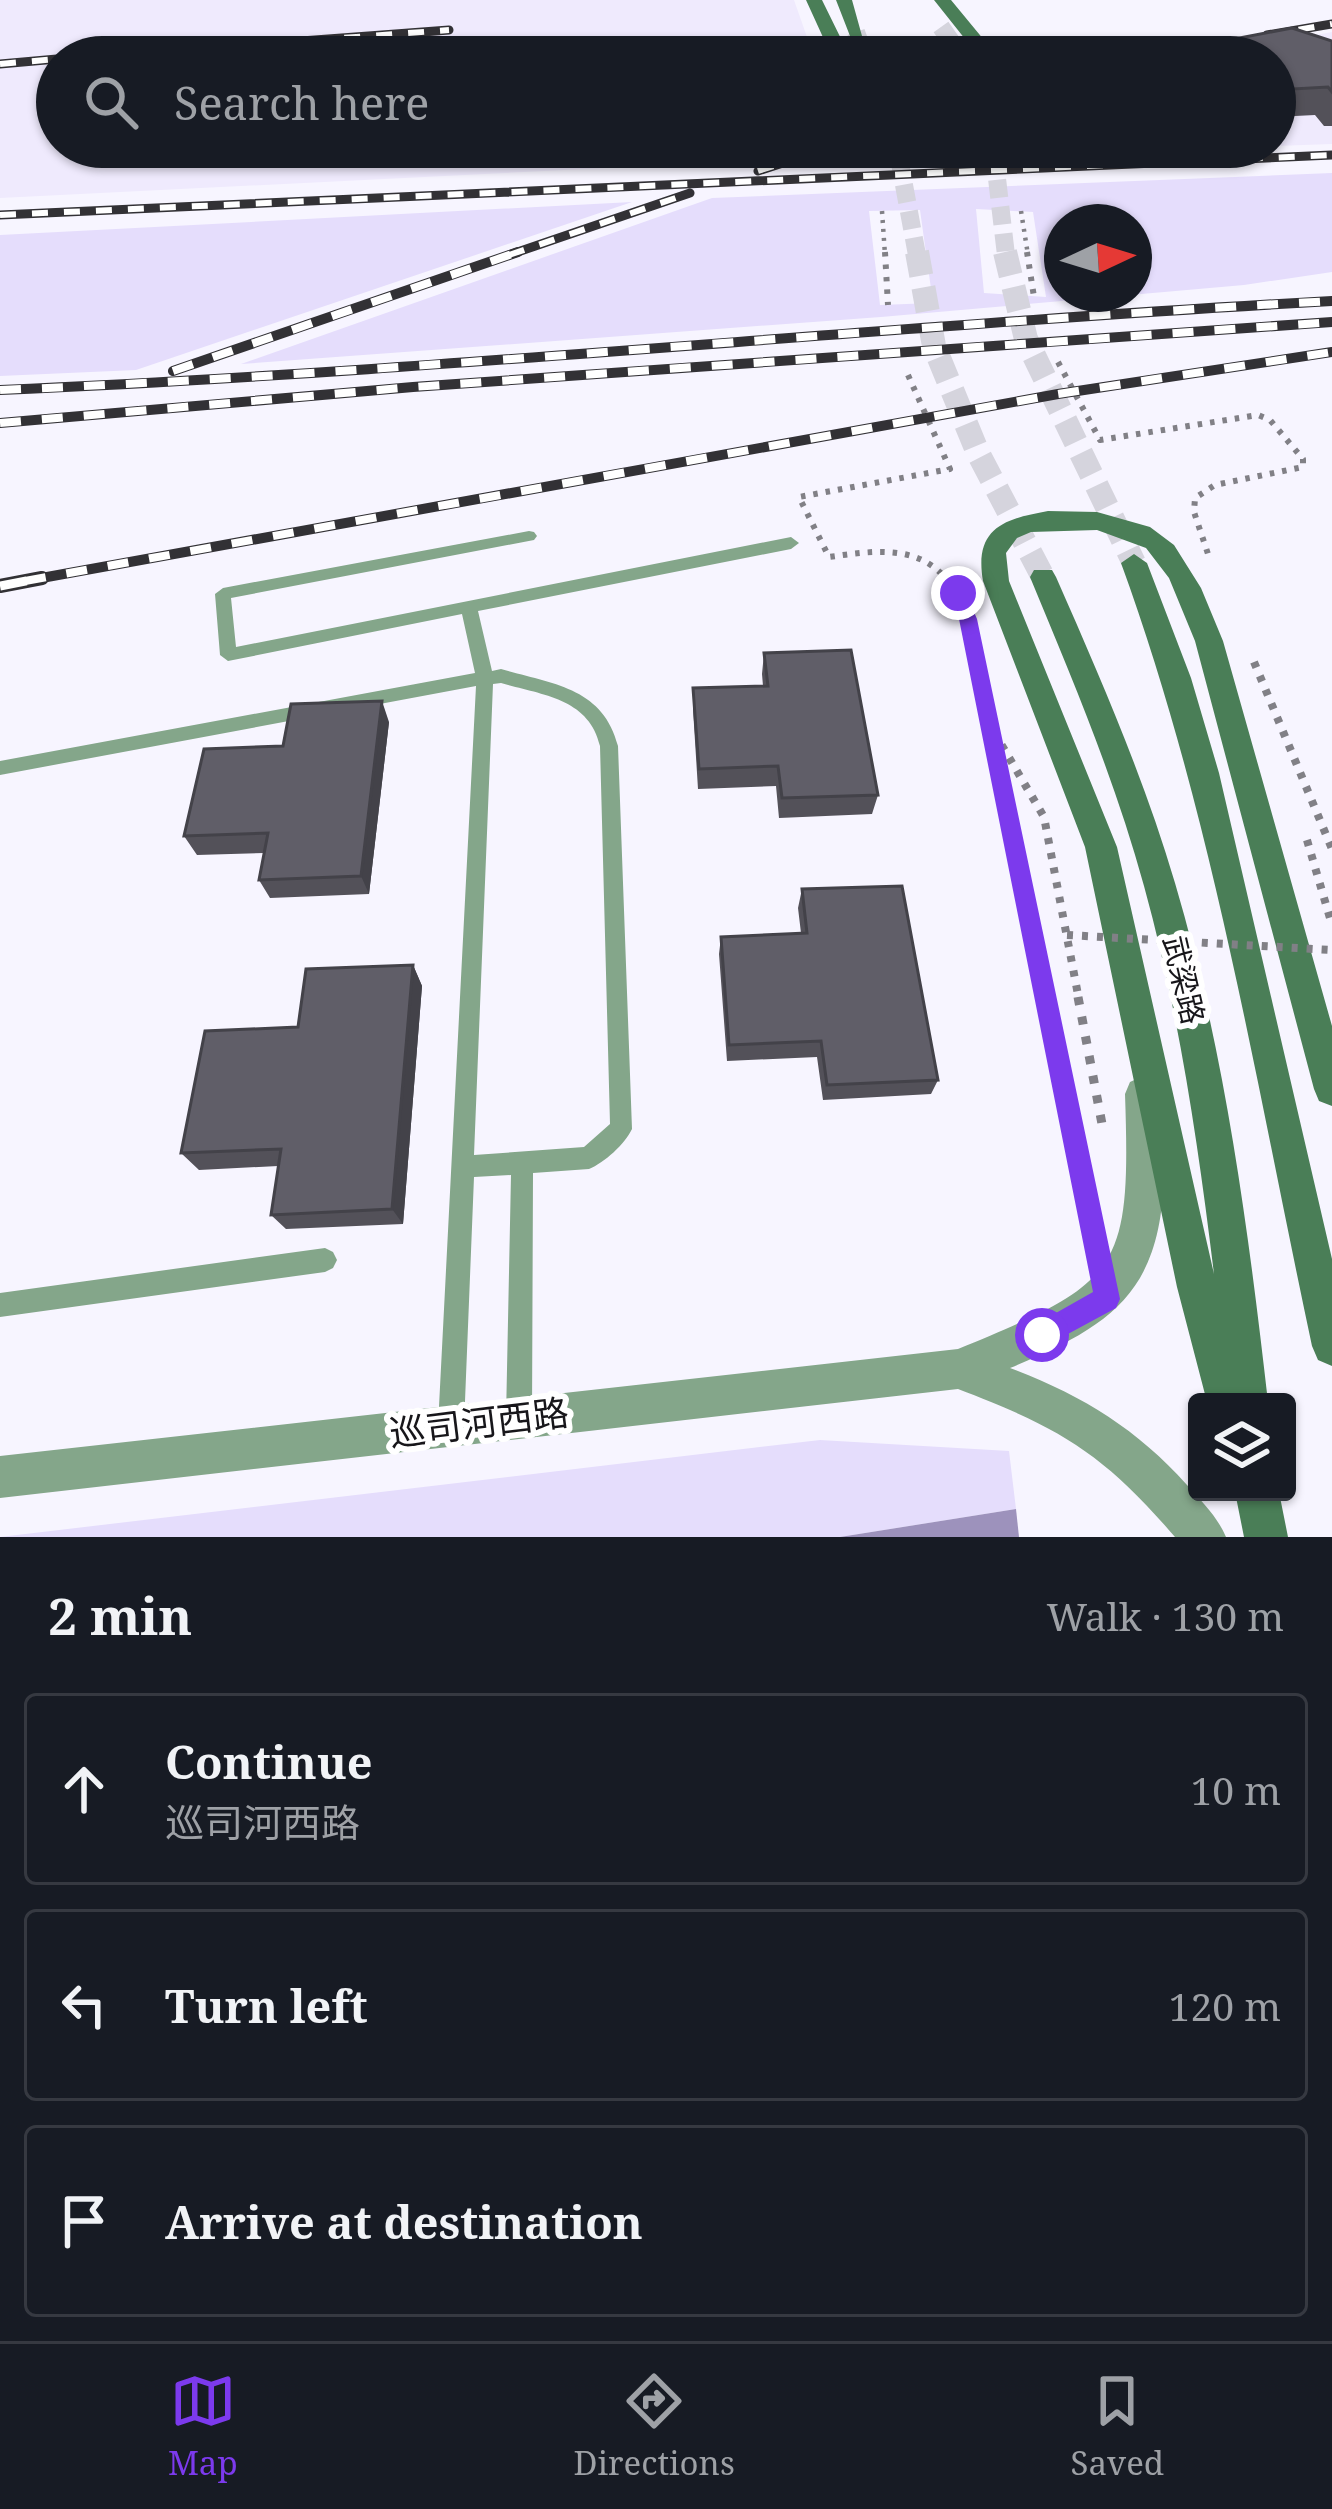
<!DOCTYPE html>
<meta charset="utf-8">
<style>
body{margin:0;font-family:"Noto Serif","Noto Sans SC",serif;background:#20242c;color:#f1f3f6}
.controls{position:absolute;right:36px;bottom:36px;display:grid;overflow:hidden;border-radius:12px;box-shadow:0 3px 9px #0004}
.controls button{width:108px;height:108px;display:grid;place-items:center;padding:0;border:0;border-bottom:3px solid #363941;background:#171b24;color:#f1f3f6;font:60px sans-serif}
.compass{position:absolute;left:1044px;top:204px;width:108px;height:108px;border-radius:50%;background:#171b24;box-shadow:0 3px 9px #0004;rotate:86deg}
.stop{position:absolute;width:36px;height:36px;margin:-27px;border:9px solid #7c3aed;border-radius:50%;background:#fff}
.stop.end{background:#7c3aed;border-color:#fff;box-shadow:0 3px 12px #0008}
.list{margin:0;padding:0;list-style:none}
h2{display:flex;justify-content:space-between;align-items:center;height:156px;margin:0;padding:0 48px;font-size:51px}
h2 small{font-size:39px;font-weight:400;color:#9ea1a6}
.list li{display:grid;grid-template-columns:78px 1fr auto;gap:36px;align-items:center;box-sizing:border-box;height:192px;margin:0 24px 24px;padding:0 24px;border:3px solid #363941;border-radius:12px}
.list b{display:block;font-size:45px;white-space:nowrap}
.list p{margin:0;font-size:39px;white-space:nowrap;color:#9ea1a6}
.list em{font-size:39px;font-style:normal;color:#9ea1a6}
.icon{flex:none;width:66px;height:66px;fill:none;stroke:currentColor;stroke-width:2;stroke-linecap:round;stroke-linejoin:round}
.map{position:relative;flex:none;width:1332px;height:1537px;overflow:hidden}
.search{position:absolute;background:#171b24;box-shadow:0 3px 9px #0004;left:36px;right:36px;top:36px;height:132px;display:flex;align-items:center;gap:30px;box-sizing:border-box;padding:0 42px;border-radius:66px;color:#9ea1a6;font-size:45px}
.sheet{height:804px;background:#171b24}
nav{display:flex;justify-content:space-around;align-items:center;box-sizing:border-box;height:168px;border-top:3px solid #363941;background:#171b24;font-size:33px;color:#9ea1a6}
nav a{display:grid;justify-items:center;gap:6px}
nav .on{color:#7c3aed}
.map>svg:first-child{display:block}
.built{fill:#efeafd}
.green{fill:#e5ddfc;fill-rule:evenodd}
.water{fill:#9d92bc}
.lines{fill:none;stroke-linecap:round;stroke-linejoin:round}
.secondary-tunnel-far1{stroke:#d5d4dd;stroke-width:18;stroke-dasharray:18 9;stroke-linecap:butt}
.secondary-tunnel{stroke:#d5d4dd;stroke-width:24;stroke-dasharray:24 12;stroke-linecap:butt}
.path-far3{stroke:#818086;stroke-width:4.5;stroke-dasharray:3 6;stroke-linecap:butt}
.path-far2{stroke:#818086;stroke-width:6;stroke-dasharray:4.5 8;stroke-linecap:butt}
.path-far1{stroke:#818086;stroke-width:8;stroke-dasharray:6 9;stroke-linecap:butt}
.path{stroke:#818086;stroke-width:9;stroke-dasharray:8 12;stroke-linecap:butt}
.lane{fill:#84a68a;fill-rule:evenodd}
.street{fill:#84a68a;fill-rule:evenodd}
.secondary{fill:#4a7e57;fill-rule:evenodd}
.rail-far2-casing{stroke:#323135;stroke-width:9}
.rail-far1-casing{stroke:#323135;stroke-width:10}
.rail-casing{stroke:#323135;stroke-width:14}
.rail-far2{stroke:#fff;stroke-width:6;stroke-dasharray:16;stroke-linecap:butt}
.rail-far1{stroke:#fff;stroke-width:8;stroke-dasharray:21;stroke-linecap:butt}
.rail{stroke:#fff;stroke-width:9;stroke-dasharray:27;stroke-linecap:butt}
.path-bridge{stroke:#818086;stroke-width:8;stroke-dasharray:6 9;stroke-linecap:butt}
.wall{fill:#535159}
.shaded-wall{fill:#434249}
.building{fill:#605e68;stroke:#434249;stroke-width:3}
.route{fill:#7c3aed}
.labels{text-anchor:middle;stroke-width:12;stroke-linejoin:round;paint-order:stroke}
.street-label{font-size:30px;fill:#17161a;stroke:#fff}
.near-street-label{font-size:36px;fill:#17161a;stroke:#fff}
</style>
<div class="map">
<svg width="1332" height="1537" viewBox="0 0 1332 1537">
<rect width="100%" height="100%" fill="#f7f5ff"/>
<!-- built -->
<path class="built" d="M0,0H794L814,57H57V147H865L868,155L0,198Z
M1332,32V144L1275,146V57H1199Z"/>
<!-- green -->
<path class="green" d="M1332,173V272L1244,285L881,317L241,364L712,198ZM976,209L1033,212L1046,297L984,293ZM920,210L933,303L880,305L869,211ZM1134,222V294H1062V222Z
M632,202L136,370L0,376V235Z
M820,1440L1009,1451L1016,1509L840,1537H0Z"/>
<!-- water -->
<path class="water" d="M1016,1509L1019,1537H840Z"/>
<g class="lines">
<!-- secondary-tunnel-far1 -->
<path class="secondary-tunnel-far1" d="M941,27L962,57
M856,32L865,57
M994,153L1006,255
M899,158L917,255"/>
<!-- secondary-tunnel -->
<path class="secondary-tunnel" d="M917,252L934,346L978,453L1043,577
M1005,252L1026,339L1134,563"/>
<!-- path-far3 -->
<path class="path-far3" d="M882,211L885,255
M1021,211L1028,255"/>
<!-- path-far2 -->
<path class="path-far2" d="M885,252L888,305
M1027,252L1034,297
M1058,362L1100,440L1258,415L1270,420L1303,459V467L1215,485L1195,498L1194,512L1208,554
M908,375L950,469L799,497L829,557C872,551 918,543 948,581"/>
<!-- path-far1 -->
<path class="path-far1" d="M946,578L968,618L1046,1000
M1254,662L1332,849
M994,732L1044,817L1079,1000
M1307,840L1332,925"/>
<!-- path -->
<path class="path" d="M1045,997L1094,1235
M1078,997L1102,1124"/>
<!-- lane -->
<path class="lane" d="M529,531L534,532L537,536L534,540L231,598L236,647L791,537L799,543L791,549L478,611L492,671L501,669C552,684 603,687 618,746L632,1129C625,1144 604,1163 589,1169L533,1173L532,1418L528,1427L519,1431L510,1427L506,1418L511,1175L474,1177L464,1426L460,1435L451,1439L442,1435L438,1426L476,686L0,775V761L475,673L462,614L228,661L220,655L215,594L223,588ZM501,683C542,695 589,698 600,746L610,1124L584,1147L474,1155L493,684Z
M325,1248L333,1252L337,1260L333,1268L325,1272L0,1317V1293Z"/>
<!-- street -->
<path class="street" d="M1143,1076L1156,1082C1167,1108 1165,1145 1164,1174C1161,1292 1113,1325 1010,1368C1081,1395 1136,1428 1187,1485C1202,1502 1217,1516 1226,1537H1175C1103,1453 1060,1428 958,1389L0,1498V1456L958,1349C1121,1282 1131,1271 1125,1094L1130,1082Z"/>
<!-- secondary -->
<path class="secondary" d="M806,0H822L850,57H832Z
M836,0H852L862,36H850Z
M934,0H951L984,40L978,57H953L969,44Z
M886,147H904L908,158L892,162Z
M984,147H1002L1003,153L987,157Z
M1048,511L1097,512L1150,527L1174,545L1201,588L1223,641L1332,1026V1106L1319,1101L1314,1089L1195,641L1169,578L1146,548L1097,530L1031,532L1017,538L1006,553L1009,581L1117,847L1214,1274C1198,1143 1179,1013 1144,886C1115,780 1072,678 1030,577L1034,570H1052L1056,577C1100,677 1144,778 1175,883C1225,1052 1248,1227 1268,1402H1207L1177,1287L1085,847L983,581C974,529 1003,519 1048,511Z
M1134,554L1147,563L1191,678L1219,773L1332,1259V1366L1318,1360L1312,1346C1256,1084 1213,815 1121,563Z
M1235,1492H1279L1288,1537H1244Z"/>
<!-- rail-far2 casing -->
<g class="rail-far2-casing">
<path id="rail-far2" d="M1267,35L1332,24
M89,57L449,30
M0,64L57,59
M758,171L832,147
M0,215L1332,155
M509,255L690,193"/>
</g>
<!-- rail-far1 casing -->
<g class="rail-far1-casing">
<path id="rail-far1" d="M173,371L518,252
M0,390C445,371 888,325 1332,301
M0,423L413,387L1332,322
M25,581L1058,394L1332,352"/>
</g>
<!-- rail casing -->
<g class="rail-casing">
<path id="rail" d="M0,586L42,578"/>
</g>
<!-- rail-far2 -->
<use href="#rail-far2" class="rail-far2"/>
<!-- rail-far1 -->
<use href="#rail-far1" class="rail-far1"/>
<!-- rail -->
<use href="#rail" class="rail"/>
<!-- path-bridge -->
<path class="path-bridge" d="M1067,935L1332,950"/>
</g>
<!-- wall -->
<path class="wall" d="M1332,41V126H1324L1315,115L1275,117V57Z
M764,653L878,795L872,814L779,818L776,786L698,789L693,709V688L763,686L762,674Z
M389,722L369,894L270,898L259,880L264,853L197,855L184,836L283,746Z
M802,889L938,1080L931,1094L823,1100L817,1057L727,1061L719,954L721,937L801,933L798,908Z
M413,965L422,986L403,1224L286,1229L271,1215L278,1166L199,1170L181,1153L298,1027Z"/>
<!-- shaded-wall -->
<path class="shaded-wall" d="M382,701L389,722L369,894L361,876Z
M413,965L422,986L403,1224L392,1209Z"/>
<!-- building -->
<path class="building" d="M1292,28L1332,41V92L1328,87L1275,90V57H1140Z
M851,650L878,795L782,798L778,766L699,769L693,688L768,686L764,653Z
M382,701L361,876L259,880L268,833L184,836L204,749L283,746L291,704Z
M902,886L938,1080L827,1085L821,1041L729,1045L721,937L807,933L802,889Z
M413,965L392,1209L271,1215L281,1149L181,1153L205,1031L298,1027L306,969Z"/>
<!-- route -->
<path class="route" d="M958,587L964,589L977,619L1120,1299L1116,1308L1042,1348L1033,1344L1029,1335L1033,1326L1093,1292L959,619L949,593Z"/>
<g class="labels">
<!-- street labels -->
<g class="street-label">
<text transform="translate(1183 980) rotate(77)" y="10">武梁路</text>
</g>
<!-- near-street labels -->
<g class="near-street-label">
<text transform="translate(479 1423) rotate(-7)" y="13">巡司河西路</text>
</g>
</g>
</svg>
<div class="controls">
<button><svg class="icon" aria-label="layers" viewBox="0 0 24 24"><path d="M12 4l9 5-9 5-9-5zM3 14l9 5 9-5"/></svg></button>
</div>
<svg class="compass" viewBox="-18 -18 36 36"><path d="M0-13l5 13h-10z" fill="#e53935"/><path d="M0 13l5-13h-10z" fill="#9ea1a6"/></svg>
<div class="stop" style="left:1042px;top:1335px"></div>
<div class="stop end" style="left:958px;top:593px"></div>
<div class="search"><svg class="icon" aria-label="search" viewBox="0 0 24 24"><circle cx="10" cy="10" r="6"/><path d="M15 15l6 6"/></svg>Search here</div>
</div>
<section class="sheet">
<h2>2 min<small>Walk · 130 m</small></h2>
<ul class="list">
<li><svg class="icon" aria-label="ahead" viewBox="0 0 24 24"><path d="M12 20V5M6 11l6-6 6 6"/></svg><div><b>Continue</b><p>巡司河西路</p></div><em>10 m</em></li>
<li><svg class="icon" aria-label="left" viewBox="0 0 24 24"><path d="M17 20v-9H6M10 6l-5 5 5 5"/></svg><div><b>Turn left</b></div><em>120 m</em></li>
<li><svg class="icon" aria-label="arrive" viewBox="0 0 24 24"><path d="M6 21V4h12l-3 4 3 4H6"/></svg><div><b>Arrive at destination</b></div></li>
</ul>
</section>
<nav>
<a class="on"><svg class="icon" aria-label="map" viewBox="0 0 24 24"><path d="M3 6l6-2 6 2 6-2v14l-6 2-6-2-6 2zM9 4v14M15 6v14"/></svg>Map</a>
<a><svg class="icon" aria-label="directions" viewBox="0 0 24 24"><path d="M12 3l9 9-9 9-9-9zM9 14v-3h6M13 9l2 2-2 2"/></svg>Directions</a>
<a><svg class="icon" aria-label="saved" viewBox="0 0 24 24"><path d="M7 4h10v16l-5-4-5 4z"/></svg>Saved</a>
</nav>
